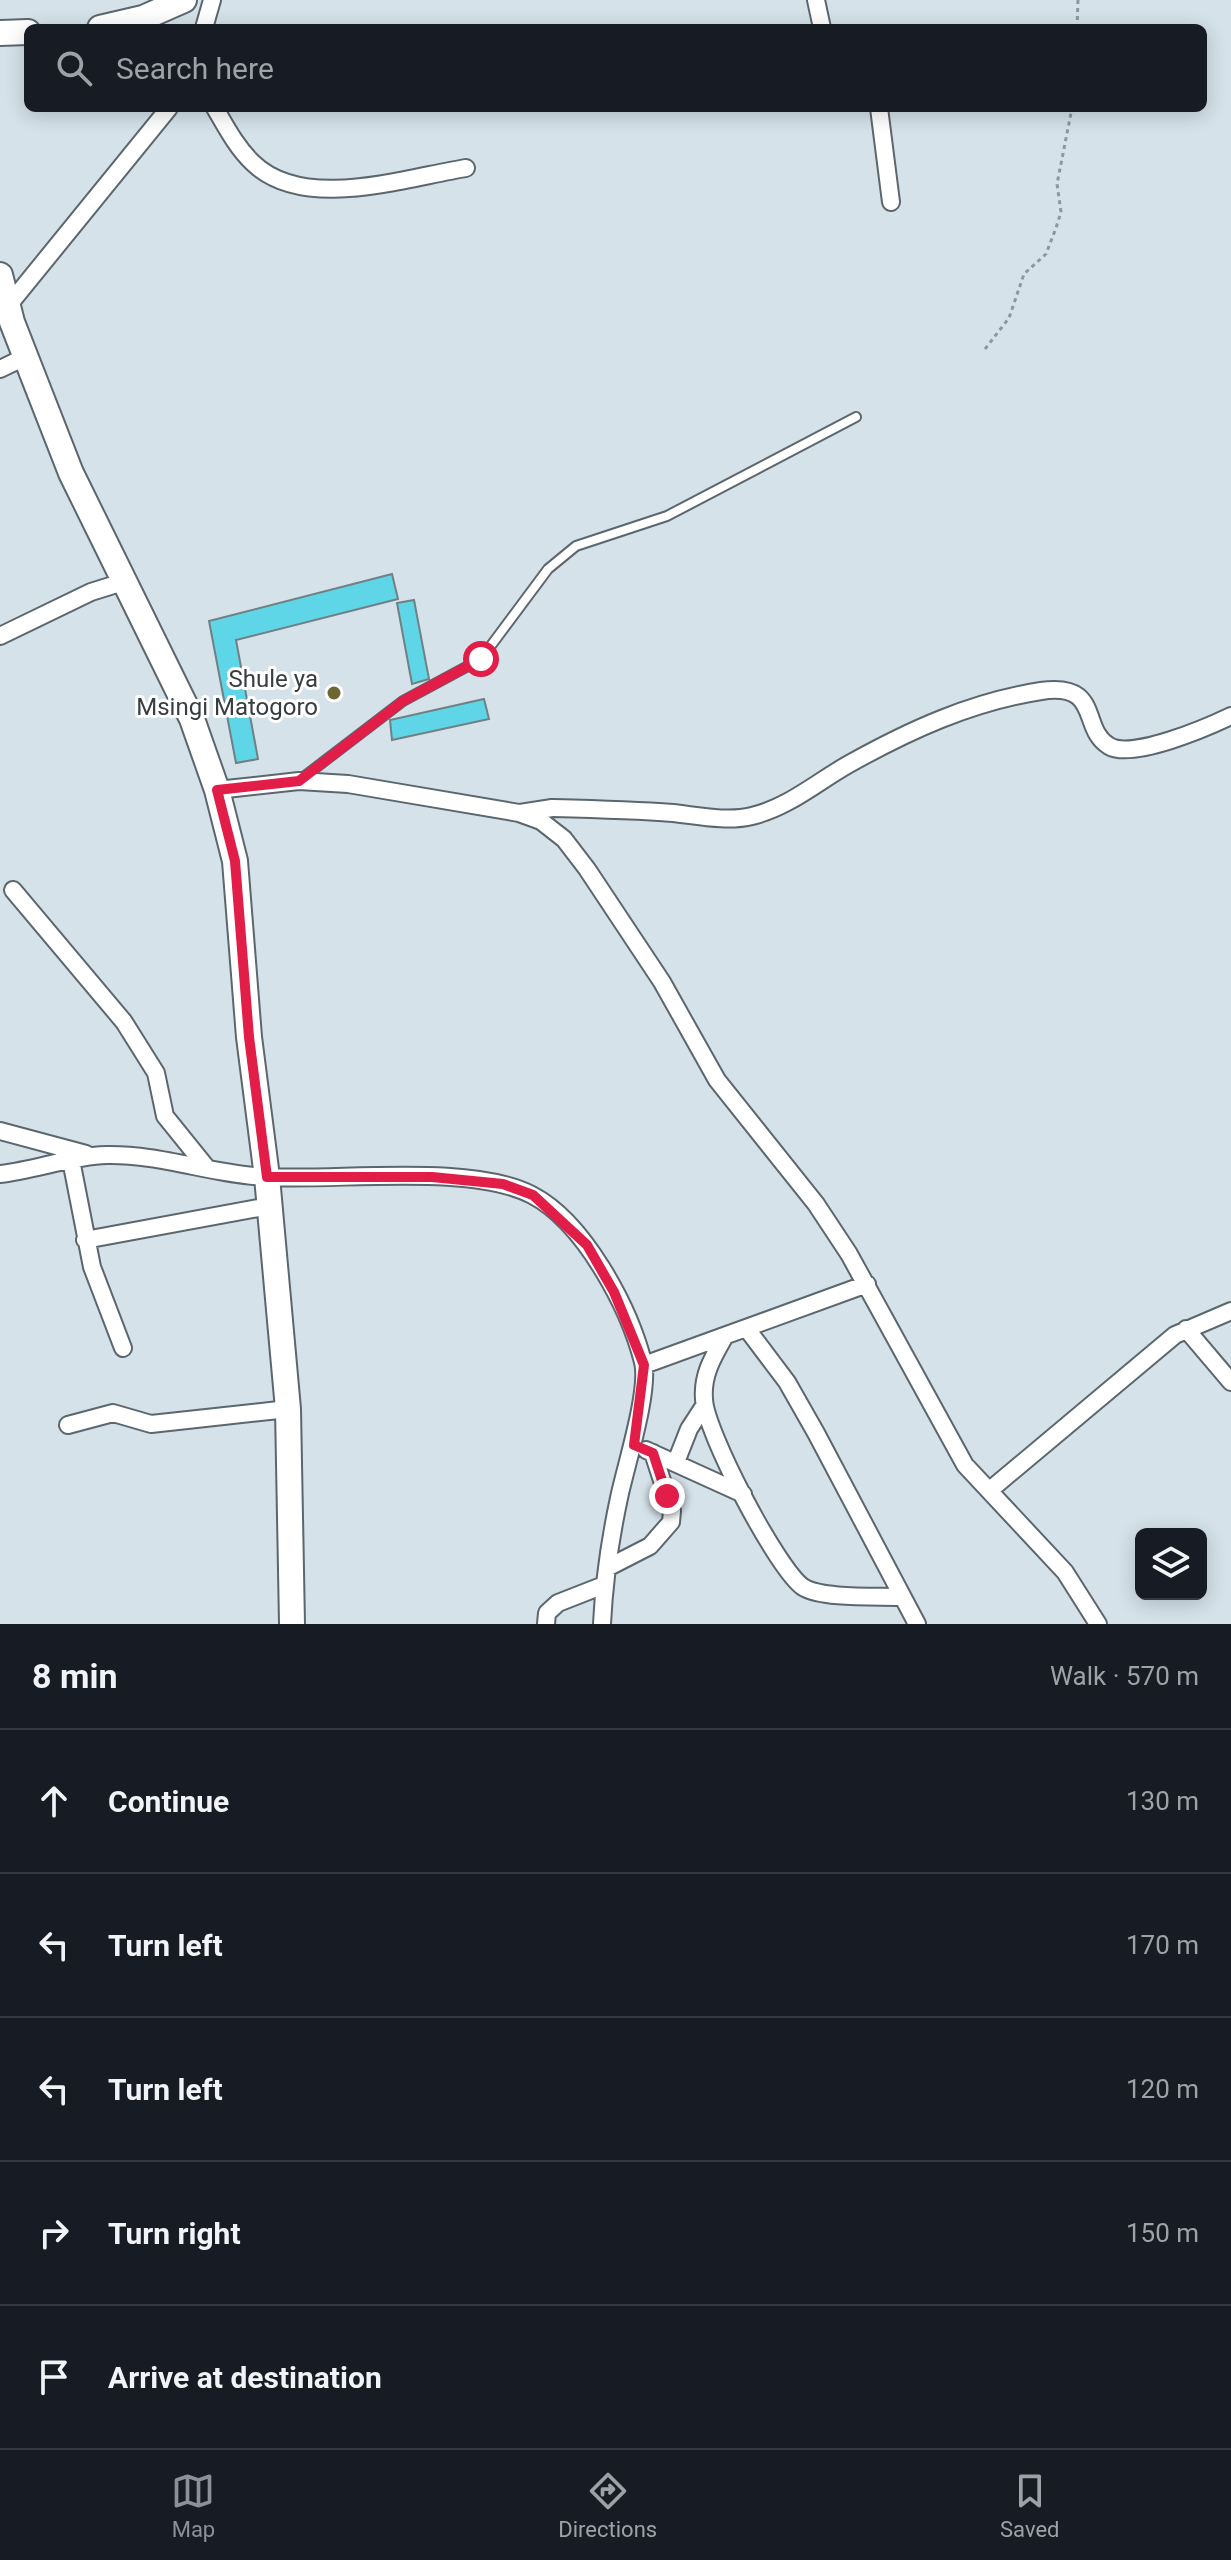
<!DOCTYPE html>
<meta charset="utf-8">
<style>
body{margin:0;font-family:Roboto,sans-serif;background:#242831;color:#f1f3f6}
.controls{position:absolute;right:24px;bottom:24px;display:grid;overflow:hidden;border-radius:12px;box-shadow:0 4px 20px #0003}
.controls button{width:72px;height:72px;display:grid;place-items:center;padding:0;border:0;border-bottom:2px solid #363941;background:#171b24;color:#f1f3f6;font:40px sans-serif}
.stop{position:absolute;width:24px;height:24px;margin:-18px;border:6px solid #e11d48;border-radius:50%;background:#fff}
.stop.end{background:#e11d48;border-color:#fff;box-shadow:0 2px 8px #0008}
.list{margin:0;padding:0;list-style:none}
h2{display:flex;justify-content:space-between;align-items:center;height:104px;margin:0;padding:0 32px;font-size:34px}
h2 small{font-size:26px;font-weight:400;color:#9ea1a6}
.list li{display:grid;grid-template-columns:52px 1fr auto;gap:24px;align-items:center;box-sizing:border-box;height:144px;padding:0 32px;border-top:2px solid #363941}
.list b{display:block;font-size:30px;white-space:nowrap}
.list em{font-size:26px;font-style:normal;color:#9ea1a6}
.icon{flex:none;width:44px;height:44px;fill:none;stroke:currentColor;stroke-width:2;stroke-linecap:round;stroke-linejoin:round}
.map{position:relative;flex:none;width:1231px;height:1624px;overflow:hidden}
.search{position:absolute;background:#171b24;box-shadow:0 4px 20px #0003;left:24px;right:24px;top:24px;height:88px;display:flex;align-items:center;gap:20px;box-sizing:border-box;padding:0 28px;border-radius:12px;color:#9ea1a6;font-size:30px}
.sheet{height:824px;background:#171b24}
nav{display:flex;justify-content:space-around;align-items:center;box-sizing:border-box;height:112px;border-top:2px solid #363941;background:#171b24;font-size:22px;color:#9ea1a6}
nav a{display:grid;justify-items:center;gap:4px}
nav .on{color:#8c9099}
.map>svg:first-child{display:block}
.building{fill:#5ed6e7;stroke:#718083;stroke-width:2}
.lines{fill:none;stroke-linecap:round;stroke-linejoin:round}
.lane-casing{stroke:#5b666d;stroke-width:12}
.street-casing{stroke:#5b666d;stroke-width:20}
.secondary-casing{stroke:#5b666d;stroke-width:28}
.path{stroke:#8d979c;stroke-width:3;stroke-dasharray:4 4;stroke-linecap:butt}
.lane{stroke:#fff;stroke-width:8}
.street{stroke:#fff;stroke-width:16}
.secondary{stroke:#fff;stroke-width:24}
.route{stroke:#e11d48;stroke-width:10}
.poi-dot{fill:#6e6632;stroke:#fff;stroke-width:3}
.labels{text-anchor:middle;stroke-width:6;stroke-linejoin:round;paint-order:stroke}
.poi-label{font-size:24px;fill:#383d40;stroke:#fff;text-anchor:end}
</style>
<div class="map">
<svg width="1231" height="1624" viewBox="0 0 1231 1624">
<rect width="100%" height="100%" fill="#d5e2ea"/>
<!-- building -->
<path class="building" d="M392,574L398,599L236,640L258,759L236,763L209,621Z
M414,600L429,679L412,684L397,603Z
M484,699L489,719L392,740L390,720Z"/>
<g class="lines">
<!-- lane casing -->
<g class="lane-casing">
<path id="lane" d="M301,779L403,701L481,659L548,569L576,546L667,516L856,417"/>
</g>
<!-- street casing -->
<g class="street-casing">
<path id="street" d="M816,0L822,28
M204,28L212,0
M215,108C226,127 237,148 253,163C304,212 404,178 466,168
M879,108L891,202
M8,306L169,108
M0,369L25,357
M0,636L91,592L123,582
M217,790L299,781L348,784L519,813L541,821L564,839L587,869L662,982L717,1080L816,1204L849,1254L965,1465L1065,1572L1098,1624
M520,813L552,808C592,809 633,810 673,813C699,816 728,822 752,816C789,807 817,782 849,764C910,730 971,702 1041,691C1102,682 1080,729 1109,746C1132,760 1208,727 1231,716
M13,890L124,1022L156,1073L165,1116L207,1168
M0,1131L86,1154
M71,1160L92,1267L123,1348
M0,1174C36,1170 71,1156 107,1155C161,1154 214,1175 268,1177C339,1181 471,1163 532,1195C584,1222 629,1307 643,1362C650,1391 625,1468 619,1498C610,1540 604,1582 602,1624
M85,1240L269,1206
M747,1329L787,1382L816,1433L917,1624
M1186,1329L1231,1382
M725,1336C713,1357 702,1375 704,1399C705,1431 777,1569 803,1587C822,1599 877,1596 900,1597
M644,1365L867,1284
M68,1425L113,1413L151,1424L288,1409
M646,1450L743,1494
M676,1462L689,1429L704,1406
M990,1490L1175,1335L1231,1311
M607,1568L650,1546L671,1522L672,1511L653,1453
M546,1624L547,1613L558,1603L604,1585"/>
</g>
<!-- secondary casing -->
<g class="secondary-casing">
<path id="secondary" d="M100,28L143,18L184,0
M0,33L28,32
M0,275L12,322L71,473L192,719L217,790L235,861L249,1037L267,1177L288,1409L292,1624"/>
</g>
<!-- path -->
<path class="path" d="M1077,28L1078,0
M985,349L1009,318L1024,274L1046,254L1056,228L1061,212L1057,184L1072,108"/>
<!-- lane -->
<use href="#lane" class="lane"/>
<!-- street -->
<use href="#street" class="street"/>
<!-- secondary -->
<use href="#secondary" class="secondary"/>
</g>
<g class="lines">
<!-- route -->
<path class="route" d="M481,659L403,701L299,781L217,790L235,861L249,1037L267,1177H432L503,1184L533,1195L587,1245L614,1292L644,1365L634,1445L653,1453L667,1496"/>
</g>
<!-- markers -->
<circle class="poi-dot" cx="334" cy="693" r="8"/>
<g class="labels">
<!-- poi labels -->
<g class="poi-label">
<text x="318" y="687">Shule ya<tspan x="318" dy="28">Msingi Matogoro</tspan></text>
</g>
</g>
</svg>
<div class="controls">
<button><svg class="icon" aria-label="layers" viewBox="0 0 24 24"><path d="M12 4l9 5-9 5-9-5zM3 14l9 5 9-5"/></svg></button>
</div>
<div class="stop" style="left:481px;top:659px"></div>
<div class="stop end" style="left:667px;top:1496px"></div>
<div class="search"><svg class="icon" aria-label="search" viewBox="0 0 24 24"><circle cx="10" cy="10" r="6"/><path d="M15 15l6 6"/></svg>Search here</div>
</div>
<section class="sheet">
<h2>8 min<small>Walk · 570 m</small></h2>
<ul class="list">
<li><svg class="icon" aria-label="ahead" viewBox="0 0 24 24"><path d="M12 20V5M6 11l6-6 6 6"/></svg><div><b>Continue</b></div><em>130 m</em></li>
<li><svg class="icon" aria-label="left" viewBox="0 0 24 24"><path d="M17 20v-9H6M10 6l-5 5 5 5"/></svg><div><b>Turn left</b></div><em>170 m</em></li>
<li><svg class="icon" aria-label="left" viewBox="0 0 24 24"><path d="M17 20v-9H6M10 6l-5 5 5 5"/></svg><div><b>Turn left</b></div><em>120 m</em></li>
<li><svg class="icon" aria-label="right" viewBox="0 0 24 24"><path d="M7 20v-9h11M14 6l5 5-5 5"/></svg><div><b>Turn right</b></div><em>150 m</em></li>
<li><svg class="icon" aria-label="arrive" viewBox="0 0 24 24"><path d="M6 21V4h12l-3 4 3 4H6"/></svg><div><b>Arrive at destination</b></div></li>
</ul>
</section>
<nav>
<a class="on"><svg class="icon" aria-label="map" viewBox="0 0 24 24"><path d="M3 6l6-2 6 2 6-2v14l-6 2-6-2-6 2zM9 4v14M15 6v14"/></svg>Map</a>
<a><svg class="icon" aria-label="directions" viewBox="0 0 24 24"><path d="M12 3l9 9-9 9-9-9zM9 14v-3h6M13 9l2 2-2 2"/></svg>Directions</a>
<a><svg class="icon" aria-label="saved" viewBox="0 0 24 24"><path d="M7 4h10v16l-5-4-5 4z"/></svg>Saved</a>
</nav>
